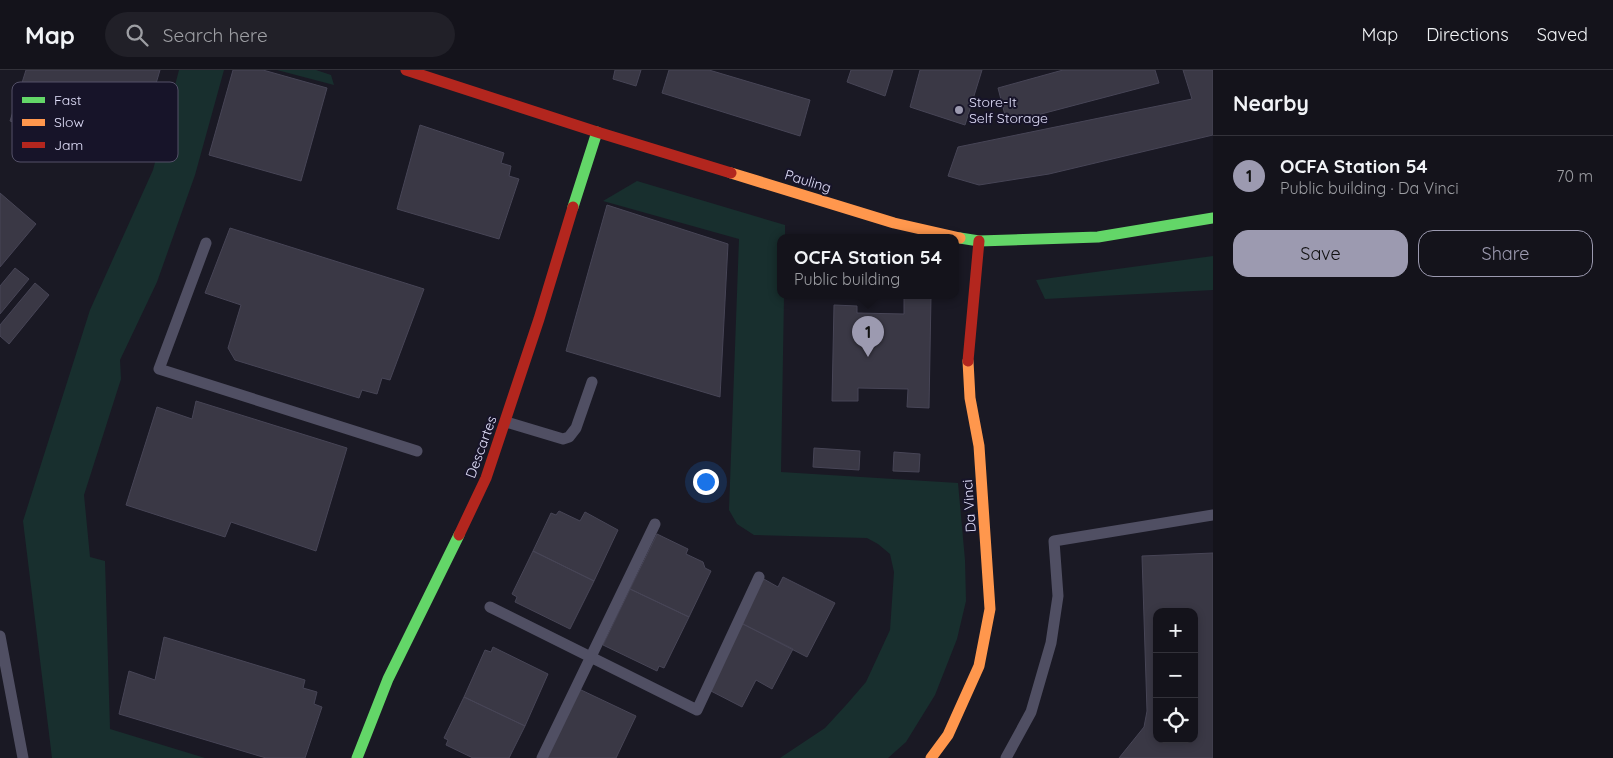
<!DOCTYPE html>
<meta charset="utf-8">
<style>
body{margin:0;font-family:Quicksand,sans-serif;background:#212028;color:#f1f3f6}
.controls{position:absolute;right:15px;bottom:15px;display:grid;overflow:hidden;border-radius:10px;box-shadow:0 2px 8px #0003}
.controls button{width:45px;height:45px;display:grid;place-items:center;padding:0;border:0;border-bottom:1px solid #33323a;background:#14131b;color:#f1f3f6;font:25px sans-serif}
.you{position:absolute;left:705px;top:411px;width:18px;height:18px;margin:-12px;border:4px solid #fff;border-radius:50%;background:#1a73e8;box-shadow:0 0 0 8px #1a73e833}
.badge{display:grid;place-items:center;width:32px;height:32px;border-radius:50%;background:#9c9ab0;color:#111;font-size:16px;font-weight:700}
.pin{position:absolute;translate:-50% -41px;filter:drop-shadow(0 1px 2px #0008)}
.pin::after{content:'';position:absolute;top:26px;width:18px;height:15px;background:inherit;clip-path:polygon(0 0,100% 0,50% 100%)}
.popup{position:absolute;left:777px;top:164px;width:182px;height:65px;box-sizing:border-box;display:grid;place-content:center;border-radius:10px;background:#14131b;filter:drop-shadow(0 1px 4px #0005);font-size:16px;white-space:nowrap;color:#9d9ea3}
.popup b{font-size:19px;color:#f1f3f6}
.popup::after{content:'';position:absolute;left:50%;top:100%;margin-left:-10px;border:10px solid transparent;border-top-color:#14131b}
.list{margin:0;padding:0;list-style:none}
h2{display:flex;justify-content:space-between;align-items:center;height:65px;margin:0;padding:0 20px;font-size:21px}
h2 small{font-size:16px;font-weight:400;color:#9d9ea3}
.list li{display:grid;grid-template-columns:32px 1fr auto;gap:15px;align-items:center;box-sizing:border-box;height:80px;padding:0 20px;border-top:1px solid #33323a}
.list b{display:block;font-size:19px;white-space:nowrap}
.list p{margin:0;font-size:16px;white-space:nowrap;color:#9d9ea3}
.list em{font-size:16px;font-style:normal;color:#9d9ea3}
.actions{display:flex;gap:10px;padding:15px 20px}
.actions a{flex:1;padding:11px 0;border:1px solid #9c9ab0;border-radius:15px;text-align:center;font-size:18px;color:#9c9ab0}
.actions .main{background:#9c9ab0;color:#111}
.icon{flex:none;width:28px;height:28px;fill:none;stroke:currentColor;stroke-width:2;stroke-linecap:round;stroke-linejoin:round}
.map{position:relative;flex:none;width:1213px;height:688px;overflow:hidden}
header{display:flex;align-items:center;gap:30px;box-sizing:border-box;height:70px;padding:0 25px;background:#14131b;border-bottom:1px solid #33323a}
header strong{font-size:24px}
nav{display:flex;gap:28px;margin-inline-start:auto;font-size:18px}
.search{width:350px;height:45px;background:#212028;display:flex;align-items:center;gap:12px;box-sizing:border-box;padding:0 18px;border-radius:28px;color:#9d9ea3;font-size:19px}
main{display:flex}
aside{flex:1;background:#14131b}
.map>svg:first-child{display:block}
.green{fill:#182f2e}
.building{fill:#3a3845;stroke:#474556;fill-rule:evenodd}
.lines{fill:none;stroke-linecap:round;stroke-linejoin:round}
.lane{stroke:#504f63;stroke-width:11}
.fast{stroke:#63d668;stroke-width:11}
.slow{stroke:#ff974d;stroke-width:11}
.jam{stroke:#b3261e;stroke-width:11}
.poi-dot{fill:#9c9ab0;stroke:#171429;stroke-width:2}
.labels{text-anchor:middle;stroke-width:4;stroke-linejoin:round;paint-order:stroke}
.poi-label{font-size:14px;fill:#e2e0fb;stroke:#171429;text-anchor:start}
.street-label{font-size:14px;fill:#e2e0fb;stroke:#171429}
.key{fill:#171429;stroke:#545168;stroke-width:1}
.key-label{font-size:14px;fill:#e2e0fb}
</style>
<header>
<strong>Map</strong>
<div class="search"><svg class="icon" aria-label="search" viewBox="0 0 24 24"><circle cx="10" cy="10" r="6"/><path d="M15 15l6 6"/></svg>Search here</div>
<nav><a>Map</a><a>Directions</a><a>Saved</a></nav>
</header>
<main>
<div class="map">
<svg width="1213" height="688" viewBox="0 0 1213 688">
<rect width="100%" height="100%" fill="#1a1924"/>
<!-- green -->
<path class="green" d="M179,0H224L195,105L157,212L120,290L121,309L84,425L90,487L105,491L110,659L205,688H52L23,451L90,240L153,100Z
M277,0H316L331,5L334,15Z
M637,111L785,155V168H780V226H784L781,402L958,413L965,490L966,531L957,569L935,625L906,672L888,688H780L825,658L847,634L866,612L890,560L894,502L890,484L878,474L867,468L754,465L737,454L729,440L739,169L603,131Z
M1213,186V220L1045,229L1036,210Z"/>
<!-- building -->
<path class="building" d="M26,0H160L134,88L10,51Z
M233,0H263L327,18L301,111L209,85Z
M615,0H641L636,16L613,9Z
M669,0H709L810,30L800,66L662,23Z
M851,0H893L885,26L847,12Z
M920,0H982L965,55L910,37Z
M1063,0H1155L1159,13L1007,53L998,18Z
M1183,0H1213V65L1049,104L979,115L948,106L958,77L1192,29Z
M420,55L504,83L501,93L511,96L509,106L519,109L499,169L397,139Z
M0,123L36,154L0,197Z
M607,135L728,174L720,327L566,281Z
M230,158L424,219L390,310L382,308L377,324L362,320L359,328L235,290L228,278L241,235L205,223Z
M15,198L29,209L0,244V216Z
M35,213L49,225L9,274L0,266V255Z
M904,226H931L929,338L907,337L908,319L858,318V331H832L834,235L857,236V243L904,244Z
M196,331L347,378L316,481L231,452L225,467L126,435L157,337L192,349Z
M814,378L860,381L859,400L813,397Z
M894,382L920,384L919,402L893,401Z
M559,441L580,451L585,442L618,460L594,511L533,481L551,443L556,445Z
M657,464L688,479L686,484L703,492L705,498L711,501L689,547L630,519Z
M533,481L594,511L570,559L515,532L517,527L512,524Z
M1213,483V688H1119L1144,657L1147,641L1142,486ZM1157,542H1194V669H1157Z
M783,507L835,533L807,587L741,553L762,508L778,517Z
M630,519L689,547L664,598L659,596L657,601L603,575Z
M741,553L793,579L772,619L756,610L742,637L707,619Z
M164,567L305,610L303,618L317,622L314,634L322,637L305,688H266L119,644L129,601L155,610Z
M493,577L548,604L525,656L464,627L485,580L491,582Z
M579,619L636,646L616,688H546Z
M464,627L525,656L509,688H473L446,675L448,670L444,668Z"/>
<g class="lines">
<!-- lane -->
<path class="lane" d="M206,173L159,299L417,381
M506,352L563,369L569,367L576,358L592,312
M490,537L697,640L759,507
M0,566L23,688
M542,688L655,454
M1006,688L1031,642L1051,573L1058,526L1054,471L1213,445"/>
<!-- fast -->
<path class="fast" d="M573,137L597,62
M960,168L979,171L1098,167L1213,148
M357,688L388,609L459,465"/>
<!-- slow -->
<path class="slow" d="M731,103L894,153L960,168
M931,688L948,665L979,596L990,539L979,376L970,328L968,291"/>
<!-- jam -->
<path class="jam" d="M406,0L597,62L731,103
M968,291L979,171
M459,465L486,408L539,249L573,137"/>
</g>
<!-- markers -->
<circle class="poi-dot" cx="959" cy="40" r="5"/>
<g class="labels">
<!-- poi labels -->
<g class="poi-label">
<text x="969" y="37">Store-It<tspan x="969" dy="16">Self Storage</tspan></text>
</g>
<!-- street labels -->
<g class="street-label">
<text transform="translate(808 111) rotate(17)" y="5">Pauling</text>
<text transform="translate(481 377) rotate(-70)" y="5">Descartes</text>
<text transform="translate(969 436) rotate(-94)" y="5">Da Vinci</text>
</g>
</g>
<!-- legend -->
<rect x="12" y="12" width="166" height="80" rx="8" class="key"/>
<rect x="22" y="27" width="23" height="6" fill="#63d668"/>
<rect x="22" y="49" width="23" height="7" fill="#ff974d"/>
<rect x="22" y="72" width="23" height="6" fill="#b3261e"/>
<g class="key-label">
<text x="54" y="35">Fast</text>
<text x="54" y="57">Slow</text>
<text x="54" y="80">Jam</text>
</g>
</svg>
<div class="controls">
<button>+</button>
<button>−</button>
<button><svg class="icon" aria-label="locate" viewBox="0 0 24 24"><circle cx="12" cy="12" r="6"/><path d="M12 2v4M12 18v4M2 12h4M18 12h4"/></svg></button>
</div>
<div class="you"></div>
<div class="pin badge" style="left:868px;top:287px">1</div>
<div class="popup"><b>OCFA Station 54</b>Public building</div>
</div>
<aside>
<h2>Nearby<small></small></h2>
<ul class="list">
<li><span class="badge">1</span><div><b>OCFA Station 54</b><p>Public building · Da Vinci</p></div><em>70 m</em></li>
</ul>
<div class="actions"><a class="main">Save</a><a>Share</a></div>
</aside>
</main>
